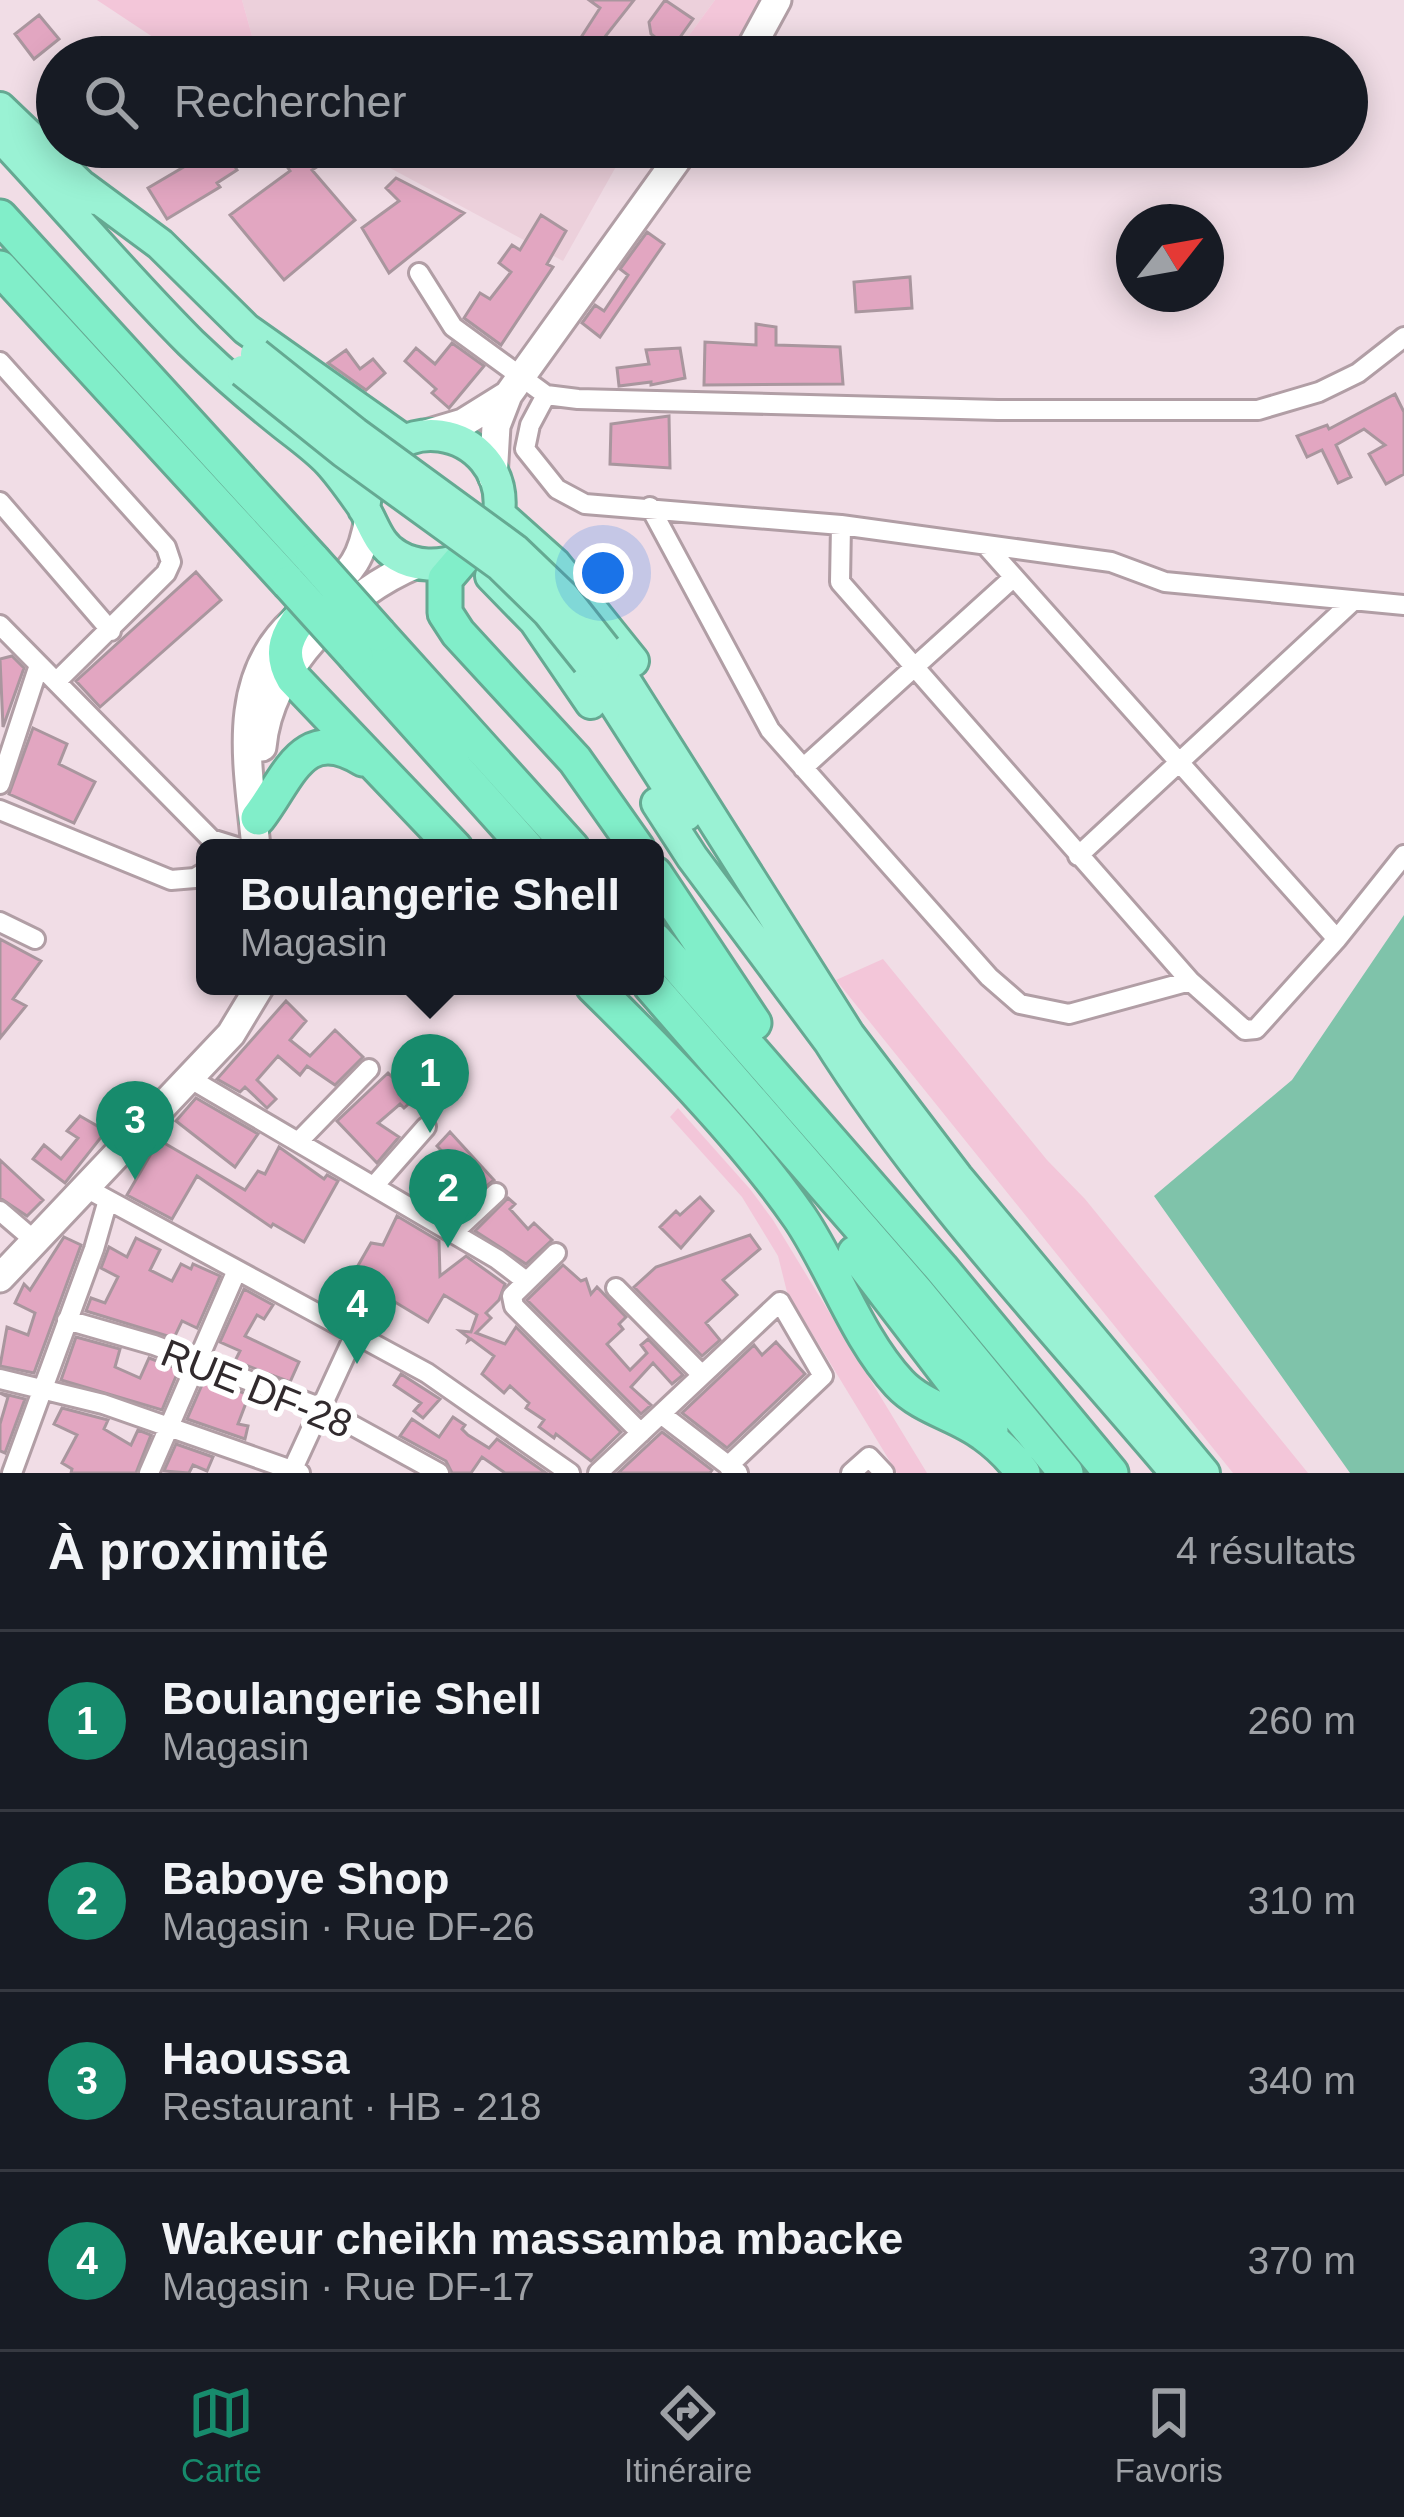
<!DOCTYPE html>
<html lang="fr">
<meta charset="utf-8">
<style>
body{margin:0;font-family:Helvetica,sans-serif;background:#242831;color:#f1f3f6}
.compass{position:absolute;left:1116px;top:204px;width:108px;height:108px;border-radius:50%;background:#171b24;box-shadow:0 6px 30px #0003;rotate:59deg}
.you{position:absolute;left:603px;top:573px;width:42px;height:42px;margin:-30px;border:9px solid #fff;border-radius:50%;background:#1a73e8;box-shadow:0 0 0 18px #1a73e833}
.badge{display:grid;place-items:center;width:78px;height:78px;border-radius:50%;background:#178b6c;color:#fff;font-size:39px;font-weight:700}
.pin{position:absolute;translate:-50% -99px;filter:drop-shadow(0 3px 6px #0008)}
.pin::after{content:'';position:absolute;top:63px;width:42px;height:36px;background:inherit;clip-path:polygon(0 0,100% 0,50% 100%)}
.popup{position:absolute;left:196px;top:839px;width:468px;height:156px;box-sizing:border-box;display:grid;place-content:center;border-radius:18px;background:#171b24;filter:drop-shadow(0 3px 9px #0005);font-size:39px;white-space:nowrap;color:#9ea1a6}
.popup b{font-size:45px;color:#f1f3f6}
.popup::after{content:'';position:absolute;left:50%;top:100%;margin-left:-24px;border:24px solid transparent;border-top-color:#171b24}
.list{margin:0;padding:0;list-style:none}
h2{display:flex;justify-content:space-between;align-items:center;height:156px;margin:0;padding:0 48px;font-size:51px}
h2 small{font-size:39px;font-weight:400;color:#9ea1a6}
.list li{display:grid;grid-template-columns:78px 1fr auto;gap:36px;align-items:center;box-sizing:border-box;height:180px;padding:0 48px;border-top:3px solid #363941}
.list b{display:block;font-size:45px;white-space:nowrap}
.list p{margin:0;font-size:39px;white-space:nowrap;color:#9ea1a6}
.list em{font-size:39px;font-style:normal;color:#9ea1a6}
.icon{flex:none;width:66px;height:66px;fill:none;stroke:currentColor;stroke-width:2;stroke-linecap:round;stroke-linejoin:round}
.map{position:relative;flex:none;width:1404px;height:1473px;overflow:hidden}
.search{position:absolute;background:#171b24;box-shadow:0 6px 30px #0003;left:36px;right:36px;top:36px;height:132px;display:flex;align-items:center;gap:30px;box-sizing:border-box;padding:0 42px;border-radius:66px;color:#9ea1a6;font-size:45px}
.sheet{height:876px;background:#171b24}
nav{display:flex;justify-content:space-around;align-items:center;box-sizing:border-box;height:168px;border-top:3px solid #363941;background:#171b24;font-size:33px;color:#9ea1a6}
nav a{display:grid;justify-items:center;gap:6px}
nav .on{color:#178b6c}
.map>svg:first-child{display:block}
.built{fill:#ecd0db}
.green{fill:#f3c6d9}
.water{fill:#7fc3aa}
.building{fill:#e2a6c1;stroke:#a9969e;stroke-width:3}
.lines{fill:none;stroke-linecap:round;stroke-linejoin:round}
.minor-casing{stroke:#b19ea5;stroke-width:24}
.secondary-casing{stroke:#b19ea5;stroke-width:33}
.trunk-casing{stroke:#65a992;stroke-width:36}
.motorway-casing{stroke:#65a992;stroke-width:39}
.minor{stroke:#fff;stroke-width:18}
.secondary{stroke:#fff;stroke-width:27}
.trunk{stroke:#9af2d4;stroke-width:30}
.motorway{stroke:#81eec9;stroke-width:33}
.trunk-bridge-casing{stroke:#65a992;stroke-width:36;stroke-linecap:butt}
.motorway-bridge-casing{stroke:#65a992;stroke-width:39;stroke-linecap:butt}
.trunk-bridge{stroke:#9af2d4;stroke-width:30}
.motorway-bridge{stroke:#81eec9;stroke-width:33}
.labels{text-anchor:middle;stroke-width:12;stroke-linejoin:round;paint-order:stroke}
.street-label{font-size:39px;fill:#312a2d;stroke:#fff}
</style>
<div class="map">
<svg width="1404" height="1473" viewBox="0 0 1404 1473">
<rect width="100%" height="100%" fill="#f1dde6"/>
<!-- built -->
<path class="built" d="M242,0H715L673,57H258Z
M351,147H627L563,261Z"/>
<!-- green -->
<path class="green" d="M97,0H242L258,57H183Z
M715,0H765L731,57H673Z
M883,959L1047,1160L1085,1199L1308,1473H1233L836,980Z
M678,1108L750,1189L773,1220L927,1473H897L787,1292L778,1256L742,1197L670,1117Z"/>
<!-- water -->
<path class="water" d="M1404,915V1473H1350L1154,1196L1292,1080Z"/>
<!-- building -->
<path class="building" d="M589,0H634L589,57H579L571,53L600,8Z
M665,0L693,19L666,57L654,50L660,41L651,34L649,22Z
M39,15L59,39L34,59L15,34Z
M199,147H223L237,170L217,183L220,187L167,219L148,188L204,155Z
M274,147H313L323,163L312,170L355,220L284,280L230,215L290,171Z
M396,178L464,213L389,273L362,228L399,201L386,188Z
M541,215L566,231L547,264L553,267L501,345L464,318L480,293L490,299L511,272L499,263L512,245L520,250Z
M647,232L664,244L600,337L582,323L595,305L604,311L628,275L620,269Z
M910,277L912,308L856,312L854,282Z
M756,324L776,327V345L840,347L843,384L704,385L705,342L756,345Z
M452,343L484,366L449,408L432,393L436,389L405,361L416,348L435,364Z
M680,348L685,378L651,385V382L619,386L617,368L649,364L646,350Z
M346,350L360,369L373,359L385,373L366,390L328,363Z
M1395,394L1404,412V474L1386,484L1369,454L1385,445L1364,429L1336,445L1351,477L1338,483L1322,450L1307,457L1297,436L1327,425L1329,429Z
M669,416L670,468L610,464L611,424Z
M196,572L221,600L100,707L76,681Z
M12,656L24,668L3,727L0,659Z
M33,728L67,744L59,764L95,782L74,823L9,794Z
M0,939L41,961L13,999L26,1006L0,1038Z
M286,1001L306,1021L290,1040L310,1056L335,1030L363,1057L335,1085L307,1066L300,1075L278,1056L257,1080L276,1099L267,1108L245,1087L240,1092L217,1079Z
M388,1073L414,1099L404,1108L400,1104L378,1123L399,1137L377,1163L337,1121Z
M196,1098L258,1134L235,1167L176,1121Z
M80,1116L106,1131L65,1183L33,1159L44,1145L61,1159L78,1138L67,1131Z
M450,1132L494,1180L459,1209L442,1193L462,1172L437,1146Z
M159,1140L245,1190L258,1171L265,1174L279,1147L324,1179L327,1175L338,1181L304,1242L273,1224L271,1227L197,1176L172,1219L127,1195Z
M0,1160L43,1200L27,1216L0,1198Z
M700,1197L713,1211L681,1248L660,1227L676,1211L680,1215Z
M508,1198L515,1204L510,1209L528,1229L534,1223L552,1240L526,1264L475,1231Z
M397,1216L439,1241L440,1276L466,1256L505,1284L499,1300L486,1313L491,1318L476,1333L505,1344L516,1327L621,1432L591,1461L556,1434L554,1438L539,1427L544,1420L526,1408L529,1403L510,1386L504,1393L482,1374L494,1356L471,1339L468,1341L469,1338L460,1331L471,1332L477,1315L444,1295L428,1322L352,1276L371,1243L383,1245Z
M750,1235L760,1249L723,1280L737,1295L706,1323L720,1340L702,1356L634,1287L656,1267Z
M64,1237L81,1245L34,1373L0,1366L7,1327L28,1335L35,1313L15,1303L24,1284L30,1290Z
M136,1238L160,1250L150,1270L172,1281L181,1264L191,1269L193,1264L220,1276L197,1328L182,1321L174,1338L86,1311L91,1298L105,1303L118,1277L101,1268L109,1247L127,1257Z
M563,1265L581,1281L586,1279L591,1294L597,1287L626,1317L619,1324L623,1329L607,1344L630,1370L647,1353L641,1345L648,1339L683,1375L672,1384L653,1363L631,1387L651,1405L641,1414L527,1300Z
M244,1289L273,1305L264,1319L257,1315L245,1336L299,1362L290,1382L235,1361L240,1351L220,1342Z
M76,1337L120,1349L115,1367L140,1378L149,1358L179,1369L162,1410L61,1380Z
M776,1342L805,1374L727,1448L682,1413L754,1345L762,1355Z
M401,1374L440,1399L423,1418L414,1411L421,1403L394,1385Z
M205,1378L249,1395L238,1424L248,1426L245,1439L187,1419Z
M0,1393L25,1399L5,1453L0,1451V1424L8,1397Z
M62,1408L108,1420L104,1429L131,1445L138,1430L151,1435L136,1473H71L72,1469L62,1463L77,1435L54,1424Z
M453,1417L465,1425L462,1429L468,1435L489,1448L497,1439L546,1473H505L482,1457L471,1473H452L446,1461L400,1436L412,1419L439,1437Z
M662,1432L712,1470L710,1473H618Z
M176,1444L213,1457L207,1471L193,1465L189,1473L164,1471Z"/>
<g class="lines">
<!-- minor casing -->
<g class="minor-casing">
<path id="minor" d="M419,273L453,327L546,395L578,399L998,410H1258L1319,392L1358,373L1404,337
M0,362L166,547L171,562L166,573L57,681
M546,395L530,425L525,449L557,489L585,504L841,525L1111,562L1165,582L1404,605
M0,502L111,631
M650,507L770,730L989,977L1020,1004L1069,1014L1190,981
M841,525L840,582L1190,981L1245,1030L1256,1029L1337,939L1404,855
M988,548L1337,939
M0,625L211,839L240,848
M803,768L1014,577
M0,784L39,665
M0,810L171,880L195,878L205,872
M1078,856L1352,602
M0,922L35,939
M189,1078L497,1259L526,1281
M298,1142L369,1069
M374,1186L426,1127
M86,1188L427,1373L570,1473
M0,1211L35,1241
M453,1233L496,1193
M556,1253L512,1296L514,1306L641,1433
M616,1288L702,1375
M67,1320L154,1345L319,1407L439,1473
M0,1379L103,1404L300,1473
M661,1414L738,1473
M12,1473L94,1249L108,1200
M149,1473L237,1270
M291,1473L355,1334
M598,1473L780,1302L823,1376L728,1466
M851,1473L869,1457L884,1473"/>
</g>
<!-- secondary casing -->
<g class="secondary-casing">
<path id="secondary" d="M746,57L777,0
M426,434L463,423L508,395L686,147
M493,478L496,426L508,395
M323,596C353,569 362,559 369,518
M262,747C269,668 346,593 417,564
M256,848C249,769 228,681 294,621
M0,1278L231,1034L260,986"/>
</g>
<!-- trunk casing -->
<g class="trunk-casing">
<path id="trunk" d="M0,108L95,199
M0,136C64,204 125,277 191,343C219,370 250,397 280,421C296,434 315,447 329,462C341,475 352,491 362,505C374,524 377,544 398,556C433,577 493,558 499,513C510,427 376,394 364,509
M83,187L160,244L246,329L403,440
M499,514L555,564L633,661
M491,576L535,621L591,703
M605,649L849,1035L957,1177L1204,1473
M588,662L686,815
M657,803L692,857L829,1041
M824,1033C923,1192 1056,1331 1176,1473"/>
</g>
<!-- motorway casing -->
<g class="motorway-casing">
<path id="motorway" d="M0,217L313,560
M0,268L289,583
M463,558L445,579V613L458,633L575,760L637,848
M305,612C287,634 278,652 293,678L455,848
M379,634L572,848
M356,657L527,848
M258,818C288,780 302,721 363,759
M655,874L754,1023
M655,940L941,1268L1111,1473
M593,986C663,1055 744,1137 800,1218C835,1270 856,1336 899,1383C922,1408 958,1414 984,1434C998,1444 1013,1459 1023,1473
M651,986L916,1291L1066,1473
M855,1253L991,1431"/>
</g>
<!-- minor -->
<use href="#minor" class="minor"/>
<!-- secondary -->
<use href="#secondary" class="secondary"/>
<!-- trunk -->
<use href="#trunk" class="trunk"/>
<!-- motorway -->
<use href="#motorway" class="motorway"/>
<!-- trunk-bridge casing -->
<g class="trunk-bridge-casing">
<path id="trunk-bridge" d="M256,354L355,433L515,550L564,597L605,649
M243,371L344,452L500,565L548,612L588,662"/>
</g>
<!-- motorway-bridge casing -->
<g class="motorway-bridge-casing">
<path id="motorway-bridge" d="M313,560L379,634
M289,583L356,657"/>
</g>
<!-- trunk-bridge -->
<use href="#trunk-bridge" class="trunk-bridge"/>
<!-- motorway-bridge -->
<use href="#motorway-bridge" class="motorway-bridge"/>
</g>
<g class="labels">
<!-- street labels -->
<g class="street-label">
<text transform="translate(257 1388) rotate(22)" y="14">RUE DF-28</text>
</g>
</g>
</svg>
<svg class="compass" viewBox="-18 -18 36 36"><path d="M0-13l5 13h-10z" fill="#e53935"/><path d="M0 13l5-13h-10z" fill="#9ea1a6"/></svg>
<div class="you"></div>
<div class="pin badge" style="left:430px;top:1133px">1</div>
<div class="popup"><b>Boulangerie Shell</b>Magasin</div>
<div class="pin badge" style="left:448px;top:1248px">2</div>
<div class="pin badge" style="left:135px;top:1180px">3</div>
<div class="pin badge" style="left:357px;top:1364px">4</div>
<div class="search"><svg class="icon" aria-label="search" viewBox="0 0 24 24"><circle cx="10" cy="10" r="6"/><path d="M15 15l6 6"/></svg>Rechercher</div>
</div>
<section class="sheet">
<h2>À proximité<small>4 résultats</small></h2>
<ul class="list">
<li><span class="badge">1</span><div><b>Boulangerie Shell</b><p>Magasin</p></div><em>260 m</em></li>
<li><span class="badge">2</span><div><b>Baboye Shop</b><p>Magasin · Rue DF-26</p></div><em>310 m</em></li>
<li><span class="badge">3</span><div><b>Haoussa</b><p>Restaurant · HB - 218</p></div><em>340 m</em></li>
<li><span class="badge">4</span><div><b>Wakeur cheikh massamba mbacke</b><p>Magasin · Rue DF-17</p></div><em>370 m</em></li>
</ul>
</section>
<nav>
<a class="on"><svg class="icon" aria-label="map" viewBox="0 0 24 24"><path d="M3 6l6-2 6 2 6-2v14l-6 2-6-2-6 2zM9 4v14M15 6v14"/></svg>Carte</a>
<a><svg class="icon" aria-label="directions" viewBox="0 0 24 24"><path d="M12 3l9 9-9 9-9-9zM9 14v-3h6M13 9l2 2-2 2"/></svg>Itinéraire</a>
<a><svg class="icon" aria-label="saved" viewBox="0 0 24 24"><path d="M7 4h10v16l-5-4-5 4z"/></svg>Favoris</a>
</nav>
